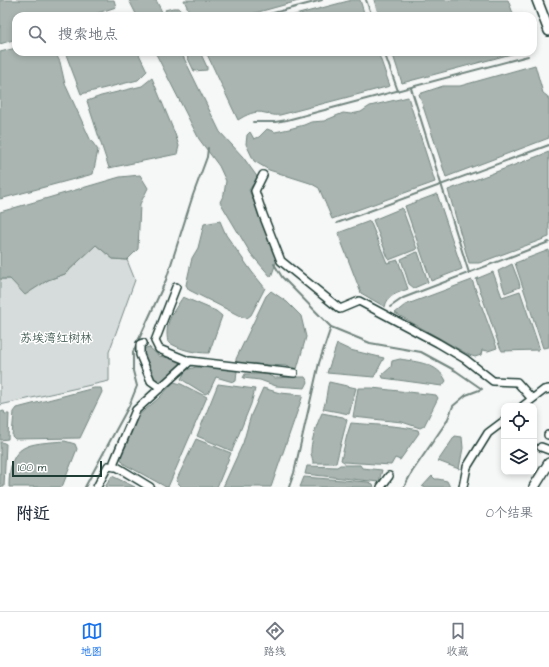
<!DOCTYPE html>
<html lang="zh">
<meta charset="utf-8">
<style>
body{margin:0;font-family:"Architects Daughter","LXGW WenKai TC",sans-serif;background:#f2f2f3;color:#1f2937}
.controls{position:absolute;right:12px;bottom:12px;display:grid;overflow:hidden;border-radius:8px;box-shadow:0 2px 6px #0003}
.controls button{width:36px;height:36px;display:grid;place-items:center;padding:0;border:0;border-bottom:1px solid #e0e1e3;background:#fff;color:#1f2937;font:20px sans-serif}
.scale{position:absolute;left:12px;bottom:10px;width:90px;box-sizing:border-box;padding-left:4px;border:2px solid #1f3d34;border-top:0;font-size:11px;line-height:14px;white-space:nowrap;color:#1f3d34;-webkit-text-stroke:3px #fff;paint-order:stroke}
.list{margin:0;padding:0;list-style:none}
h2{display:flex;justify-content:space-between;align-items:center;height:52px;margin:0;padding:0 16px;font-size:17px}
h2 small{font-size:13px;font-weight:400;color:#747a83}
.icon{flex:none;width:22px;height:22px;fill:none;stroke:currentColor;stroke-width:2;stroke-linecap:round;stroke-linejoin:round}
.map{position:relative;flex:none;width:549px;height:487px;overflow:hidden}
.search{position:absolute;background:#fff;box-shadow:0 2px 6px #0003;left:12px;right:12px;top:12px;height:44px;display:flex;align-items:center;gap:10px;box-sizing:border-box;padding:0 14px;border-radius:12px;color:#747a83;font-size:15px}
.sheet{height:124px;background:#fff}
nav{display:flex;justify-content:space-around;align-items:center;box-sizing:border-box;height:56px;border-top:1px solid #e0e1e3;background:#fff;font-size:11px;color:#747a83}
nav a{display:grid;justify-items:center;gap:2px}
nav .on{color:#1a73e8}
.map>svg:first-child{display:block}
.green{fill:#d6dcdb;stroke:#7a8c88}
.water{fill:#aab5b1;stroke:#72857f}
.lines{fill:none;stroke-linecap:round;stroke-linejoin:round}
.stream{stroke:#72857f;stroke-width:2}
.minor-casing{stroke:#1f3d34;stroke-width:10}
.major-casing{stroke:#1f3d34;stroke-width:12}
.minor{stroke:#fff;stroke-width:7}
.major{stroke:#fff;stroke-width:9}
.labels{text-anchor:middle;stroke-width:3;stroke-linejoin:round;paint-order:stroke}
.park-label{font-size:12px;fill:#445d55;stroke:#fff}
</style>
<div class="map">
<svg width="549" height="487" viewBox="0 0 549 487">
<rect width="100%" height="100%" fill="#f6f7f7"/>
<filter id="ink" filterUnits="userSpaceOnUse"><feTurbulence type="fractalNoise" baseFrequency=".025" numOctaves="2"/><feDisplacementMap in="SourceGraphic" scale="8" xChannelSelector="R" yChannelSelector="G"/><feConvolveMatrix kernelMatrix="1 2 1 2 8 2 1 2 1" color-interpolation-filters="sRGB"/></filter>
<g filter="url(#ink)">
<!-- green -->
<path class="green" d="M96,245L113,259L127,260L135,280L109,352V381L0,405V279H10L25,294L48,280L65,274Z"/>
<!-- water -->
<path class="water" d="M0,0H114L116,7L89,16H16V39L0,44Z
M129,0H156L164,16H137Z
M184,0H302L244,16H191Z
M352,0H360L365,16H291Z
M374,0H508L514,16H379Z
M173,8H179L183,16H168L165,10Z
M16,48V52H55L60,62L65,84L90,139L98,150L93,174L0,199V52Z
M65,52H138L147,71L138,80L81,94Z
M155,52H181L220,132L243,157L258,178L249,190L269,238L277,260L271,277L251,254L220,202L224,194L226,181L219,166L199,139Z
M185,52H200L207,67V70L194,71Z
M206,52H378L390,86L280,115C273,116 271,114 265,113C255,110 246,115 238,120Z
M392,52H519L402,83Z
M535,65L543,93L547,96L549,100V138L446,177L419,94L443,86H460Z
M152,78L175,134L179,146L177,154L109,168L87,101L101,96L142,86Z
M408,97L435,182L332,219L319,188L310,183L269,170L254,161L246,144L247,135L250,132L254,139L259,137L267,129L275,132L289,129L304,125L311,122L324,121L343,113L351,114L361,112L370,106Z
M549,152V237L479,263H469L448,190Z
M140,175L148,188L140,204L138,249L127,260L113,259L96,245L65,274L48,280L25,295L10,279H0V212L120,177Z
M437,194L462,269L431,281L405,206Z
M402,208L417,249L389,260L373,220Z
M220,221L226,235L252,272L265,288L251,315L247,318L242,317L189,290L186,285L192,258L198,248L204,224Z
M370,221L387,263L398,260L408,289C398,293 387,295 385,307L361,293L338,233Z
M549,250V347L543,348L515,263Z
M418,252L428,282L414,288L409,284L401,259L414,253Z
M512,264L519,282L520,287L505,293L498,271Z
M493,272L502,297L520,291L539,347L538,350L502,351L499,345L476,279Z
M472,280L497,348L488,351L482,350L481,355L475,357L469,355L395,313L405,305Z
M271,291L287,302L301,316L306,337L297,369L286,366L236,363V359L266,296Z
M183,297L216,311L222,316L209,353C194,353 181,350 168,342C164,323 173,312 183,297Z
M337,344L350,350L384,358L374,377L327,373Z
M149,347L159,356L180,360V364L160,384L152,380L143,360V349Z
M400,359C417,362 438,363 446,381L442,386L383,378L382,375L391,367L392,361Z
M196,367C204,367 233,369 237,371L236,381L233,382L216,377L209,392L205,394L181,379L186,370Z
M245,374H266L275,378L291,377H305L308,382L305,388L276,386L260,380L243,378Z
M174,382L181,384L207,397L168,487H166L124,464L121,459V454L126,446L132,428L139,415L159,398Z
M329,382L356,388L349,414L323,409C327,400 326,391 329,382Z
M218,384L255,389L251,404L232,451L197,436Z
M94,388H101L102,392L80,438L15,439L12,436L14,412L17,408Z
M263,388L280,393L303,395L271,487H223L243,443L251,415Z
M358,388H372L436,395L438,398L424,426L420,428L402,422L353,417Z
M4,411L5,414H9L8,439L0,440V412Z
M322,413L343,417L347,420L336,463H313C313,460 312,457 311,454C310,443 317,423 322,413Z
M351,423C373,425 396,425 418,430L419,433L400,460L395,458L391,465L344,462L341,460L347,435Z
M455,436L462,437L463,448L459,469L438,461Z
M196,439L231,453L217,487H182L176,481Z
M65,441L75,444L77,449L62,487H9C9,442 28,444 65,441Z
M0,442H2L6,444L4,487H0Z
M340,465H360L362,468L382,470L379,482L305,474L307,466L337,467Z
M112,476L135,487H105Z
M432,476L435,479H438L447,481L450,487H422Z
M304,477L368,482L373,484L374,487H300Z"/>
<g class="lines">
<!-- stream -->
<path class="stream" d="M366,0L372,16
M262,16L322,0
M384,52L398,91
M411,88L469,273
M253,122H275L287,120L528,56
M337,223L549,145
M274,264L282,277L331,327L319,363L294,473L289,487
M390,307L403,298L549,242
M331,327L370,343L421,352L456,371L482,389L466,395L453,406L447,421L412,472L404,487
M85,487L129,406L137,386L133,371V352L166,280L193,195L207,157L208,148"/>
<!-- minor casing -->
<g class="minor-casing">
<path id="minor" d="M263,175L255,191L263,215L281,261L340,309L359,301L438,343L465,359L493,381L517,382L532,399
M176,287L155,341L159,349L186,360V364
M143,343L140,344V355L151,381L161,388
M523,406L544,390L549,389
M548,435H549
M541,447L549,450
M114,467V462L136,410L190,361L294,373
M97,487L108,466L117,467L150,487
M381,487L389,476
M463,487L467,467L488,433L504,421"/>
</g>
<!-- major casing -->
<g class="major-casing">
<path id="major" d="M537,0L549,31
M534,487L549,463"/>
</g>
<!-- minor -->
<use href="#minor" class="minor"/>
<!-- major -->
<use href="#major" class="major"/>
</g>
</g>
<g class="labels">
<!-- park labels -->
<g class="park-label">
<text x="56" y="342">苏埃湾红树林</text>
</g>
</g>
</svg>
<div class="controls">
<button><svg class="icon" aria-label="locate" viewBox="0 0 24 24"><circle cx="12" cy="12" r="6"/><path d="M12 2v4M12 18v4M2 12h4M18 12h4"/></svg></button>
<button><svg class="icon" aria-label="layers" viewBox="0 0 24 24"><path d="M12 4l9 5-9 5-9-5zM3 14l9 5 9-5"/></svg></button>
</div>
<div class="scale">100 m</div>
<div class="search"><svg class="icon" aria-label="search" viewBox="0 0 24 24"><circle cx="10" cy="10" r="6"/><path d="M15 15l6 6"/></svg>搜索地点</div>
</div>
<section class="sheet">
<h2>附近<small>0个结果</small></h2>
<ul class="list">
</ul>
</section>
<nav>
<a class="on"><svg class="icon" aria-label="map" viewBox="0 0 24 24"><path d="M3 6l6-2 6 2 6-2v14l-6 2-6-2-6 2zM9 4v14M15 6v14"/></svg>地图</a>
<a><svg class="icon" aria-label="directions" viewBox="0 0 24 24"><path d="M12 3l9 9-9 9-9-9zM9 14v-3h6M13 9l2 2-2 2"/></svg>路线</a>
<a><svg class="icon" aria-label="saved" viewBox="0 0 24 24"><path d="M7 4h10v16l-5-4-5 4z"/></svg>收藏</a>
</nav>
